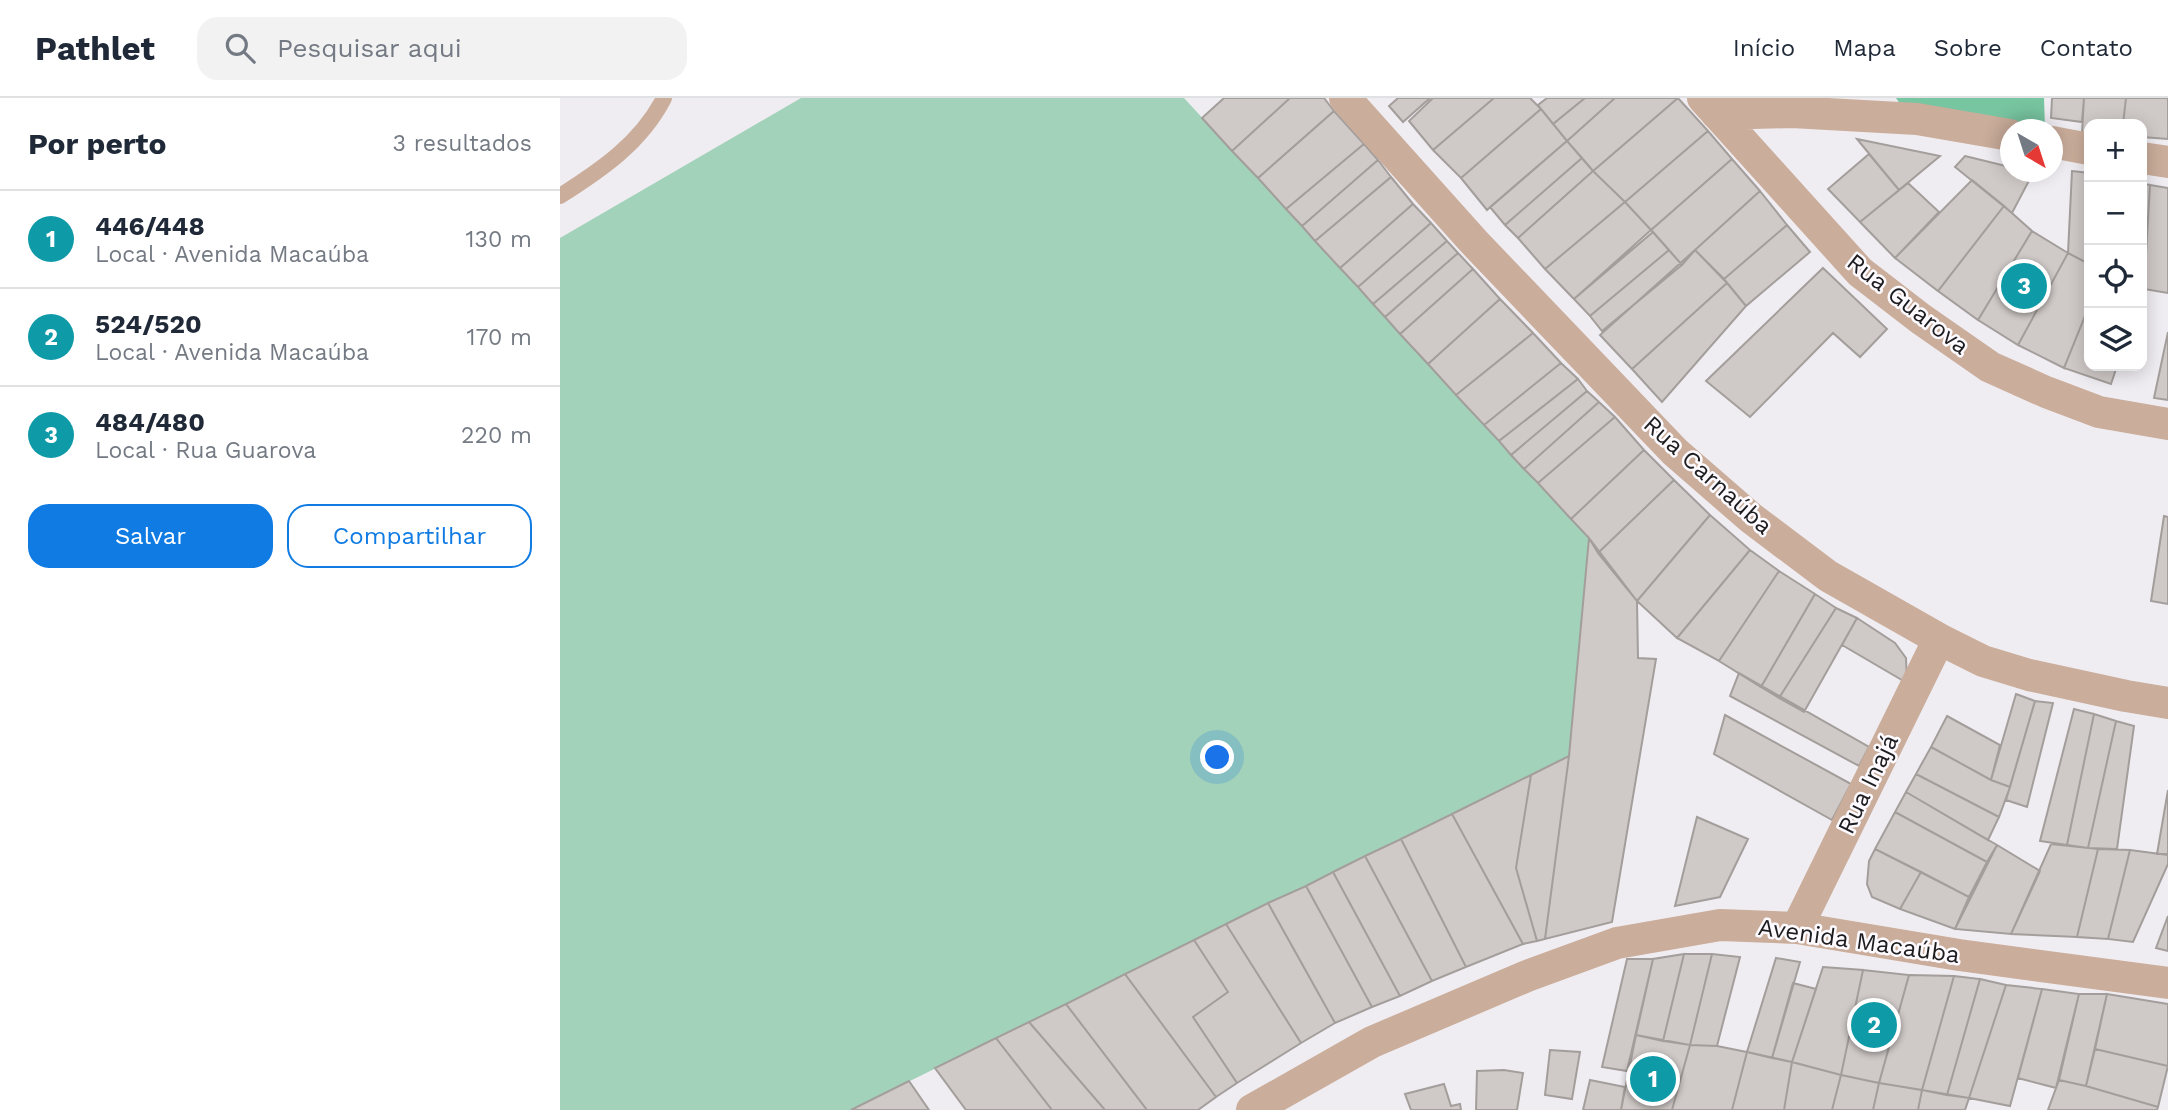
<!DOCTYPE html>
<html lang="pt">
<meta charset="utf-8">
<style>
body{margin:0;font-family:"Work Sans",sans-serif;background:#f2f2f3;color:#1f2937}
.controls{position:absolute;right:21px;top:21px;display:grid;overflow:hidden;border-radius:14px;box-shadow:0 4px 18px #0003}
.controls button{width:63px;height:63px;display:grid;place-items:center;padding:0;border:0;border-bottom:2px solid #e0e1e3;background:#fff;color:#1f2937;font:35px sans-serif}
.compass{position:absolute;left:1440px;top:21px;width:63px;height:63px;border-radius:50%;background:#fff;box-shadow:0 4px 18px #0003;rotate:141deg}
.you{position:absolute;left:658px;top:660px;width:24px;height:24px;margin:-18px;border:5px solid #fff;border-radius:50%;background:#1a73e8;box-shadow:0 0 0 10px #1a73e833}
.badge{display:grid;place-items:center;width:46px;height:46px;border-radius:50%;background:#0f7be3;color:#fff;font-size:23px;font-weight:700}
.pin{position:absolute;translate:-50% -50%;border:4px solid #fff;box-shadow:0 2px 7px #0006}
.list{margin:0;padding:0;list-style:none}
h2{display:flex;justify-content:space-between;align-items:center;height:91px;margin:0;padding:0 28px;font-size:30px}
h2 small{font-size:23px;font-weight:400;color:#747a83}
.list li{display:grid;grid-template-columns:46px 1fr auto;gap:21px;align-items:center;box-sizing:border-box;height:98px;padding:0 28px;border-top:2px solid #e0e1e3}
.list b{display:block;font-size:26px;white-space:nowrap}
.list p{margin:0;font-size:23px;white-space:nowrap;color:#747a83}
.list em{font-size:23px;font-style:normal;color:#747a83}
.actions{display:flex;gap:14px;padding:21px 28px}
.actions a{flex:1;padding:16px 0;border:2px solid #0f7be3;border-radius:21px;text-align:center;font-size:24px;color:#0f7be3}
.actions .main{background:#0f7be3;color:#fff}
.icon{flex:none;width:38px;height:38px;fill:none;stroke:currentColor;stroke-width:2;stroke-linecap:round;stroke-linejoin:round}
.map{position:relative;flex:none;width:1608px;height:1012px;overflow:hidden}
header{display:flex;align-items:center;gap:42px;box-sizing:border-box;height:98px;padding:0 35px;background:#fff;border-bottom:2px solid #e0e1e3}
header strong{font-size:33px}
nav{display:flex;gap:38px;margin-inline-start:auto;font-size:24px}
.search{width:490px;height:63px;background:#f2f2f3;display:flex;align-items:center;gap:18px;box-sizing:border-box;padding:0 24px;border-radius:21px;color:#747a83;font-size:26px}
main{display:flex}
aside{flex:1;background:#fff}
.map>svg:first-child{display:block}
.green{fill:#a2d2b9}
.forest{fill:#78c5a1}
.building{fill:#cfc9c7;stroke:#a39e9b;stroke-width:2}
.lines{fill:none;stroke-linecap:round;stroke-linejoin:round}
.lane{stroke:#caad9b;stroke-width:16}
.street{stroke:#caad9b;stroke-width:32}
.labels{text-anchor:middle;stroke-width:5;stroke-linejoin:round;paint-order:stroke}
.street-label{font-size:24px;fill:#1d1c1e;stroke:#fdfbff}
</style>
<header>
<strong>Pathlet</strong>
<div class="search"><svg class="icon" aria-label="search" viewBox="0 0 24 24"><circle cx="10" cy="10" r="6"/><path d="M15 15l6 6"/></svg>Pesquisar aqui</div>
<nav><a>Início</a><a>Mapa</a><a>Sobre</a><a>Contato</a></nav>
</header>
<main>
<aside>
<h2>Por perto<small>3 resultados</small></h2>
<ul class="list">
<li><span class="badge" style="background:#0f9aa8">1</span><div><b>446/448</b><p>Local · Avenida Macaúba</p></div><em>130 m</em></li>
<li><span class="badge" style="background:#0f9aa8">2</span><div><b>524/520</b><p>Local · Avenida Macaúba</p></div><em>170 m</em></li>
<li><span class="badge" style="background:#0f9aa8">3</span><div><b>484/480</b><p>Local · Rua Guarova</p></div><em>220 m</em></li>
</ul>
<div class="actions"><a class="main">Salvar</a><a>Compartilhar</a></div>
</aside>
<div class="map">
<svg width="1608" height="1012" viewBox="0 0 1608 1012">
<rect width="100%" height="100%" fill="#f0edf2"/>
<!-- green -->
<path class="green" d="M241,0H624L1029,440L1009,658L291,1012H0V140Z"/>
<!-- forest -->
<path class="forest" d="M1336,0H1484L1485,31L1450,32L1344,12Z"/>
<!-- building -->
<path class="building" d="M664,0H730L672,53L642,20Z
M730,0H764L774,13L698,80L672,53Z
M838,0H870L843,24L829,8Z
M873,0H934L873,52L849,23Z
M934,0H970L981,11L901,80L873,52Z
M987,0H1025L993,26L978,7Z
M1025,0H1055L1007,43L993,26Z
M1055,0H1118L1033,73L1007,43Z
M1118,0L1148,33L1065,104L1033,73Z
M1492,0H1524L1522,24L1491,20Z
M1524,0H1566L1563,26H1529V36L1522,35Z
M1566,0H1608V41L1582,39V26H1563Z
M981,11L1007,43L927,112L901,80Z
M774,13L804,46L726,111L698,80Z
M1148,33L1172,61L1091,132L1065,104Z
M1297,41L1380,58L1339,92Z
M1007,43L1022,60L945,127L930,109Z
M804,46L818,62L742,128L726,111Z
M1309,56L1339,92L1300,124L1268,91Z
M1405,58L1450,69V74L1473,75L1452,115L1395,69Z
M1022,60L1033,73L958,140L945,127Z
M1172,61L1200,93L1135,152L1122,167L1091,132Z
M818,62L831,79L755,143L742,128Z
M1033,73L1065,104L985,171L958,140Z
M1512,73L1529,75V166L1508,155Z
M831,79L853,106L780,170L755,143Z
M1412,82L1444,108L1378,193L1335,160Z
M1348,85L1379,114L1335,160L1300,124Z
M1582,86L1590,87L1584,191L1582,190Z
M1590,87L1608,90V195L1584,191Z
M1200,93L1227,127L1164,181L1135,152Z
M1065,104L1091,132L1014,201L985,171Z
M853,106L871,125L798,189L780,170Z
M1444,108L1472,133L1418,222L1378,193Z
M871,125L887,143L813,206L798,189Z
M1227,127L1250,154L1186,208L1164,181Z
M1472,133L1508,155L1458,247L1418,222Z
M1093,134L1109,152L1030,218L1014,201Z
M887,143L898,155L825,219L813,206Z
M1109,152L1122,167L1042,233L1030,218Z
M1135,152L1167,185L1072,271L1040,237Z
M898,155L913,171L840,236L825,219Z
M1508,155L1529,166V208L1504,270L1458,247Z
M1263,170L1327,231L1300,259L1273,235L1190,319L1146,283Z
M913,171L940,201L868,266L840,236Z
M1167,185L1186,208L1102,304L1072,271Z
M940,201L973,235L896,297L868,266Z
M1529,208V268H1557L1551,286L1504,270Z
M1608,234V302L1594,300Z
M973,235L1001,265L924,327L896,297Z
M1001,265L1018,281L939,343L924,327Z
M1018,281L1027,293L951,357L939,343Z
M1027,293L1039,304L964,371L951,357Z
M1039,304L1055,319L978,385L964,371Z
M1055,319L1084,352L1011,421L978,385Z
M1084,352L1114,382L1038,455L1029,440L1011,421Z
M1114,382L1150,417L1077,503L1038,455Z
M1150,417L1190,452L1117,540L1077,503Z
M1604,418L1608,419V506L1591,503Z
M1029,440L1077,503L1078,560L1096,561L1052,824L985,841L1009,658Z
M1190,452L1219,473L1159,563L1117,540Z
M1219,473L1255,496L1201,589L1159,563Z
M1255,496L1276,510L1219,600L1201,589Z
M1276,510L1297,520L1244,614L1219,600Z
M1297,520L1335,545L1346,560L1347,585L1282,547Z
M1179,575L1309,649L1299,668L1170,598Z
M1456,596L1475,603L1450,689L1431,682Z
M1475,603L1493,605L1467,709L1446,702Z
M1514,611L1534,616L1507,747L1480,743Z
M1534,616L1556,623L1528,750L1507,747Z
M1165,617L1291,686L1272,722L1154,656Z
M1387,618L1440,647L1431,682L1371,649Z
M1556,623L1574,628L1557,751L1528,750Z
M1371,649L1431,682L1450,689L1439,719L1356,676Z
M1009,658L985,841L977,843L956,770L971,677Z
M1356,676L1439,719L1428,742L1346,694Z
M971,677L956,770L977,843L963,846L892,716Z
M1608,692V756H1597Z
M1346,694L1437,747L1427,764L1335,714Z
M1335,714L1427,764L1409,799L1315,751Z
M892,716L963,846L906,869L841,741Z
M1137,719L1188,741L1160,799L1115,808Z
M841,741L906,869L872,883L805,758Z
M1491,746L1538,751L1517,839L1451,836Z
M1437,747L1480,773L1451,836L1395,831Z
M1315,751L1361,774L1340,811L1312,799L1307,786L1309,763Z
M1538,751L1570,752L1548,841L1517,839Z
M1570,752L1608,757V766L1573,844L1548,841Z
M805,758L872,883L840,898L773,774Z
M773,774L840,898L812,909L746,788Z
M1361,774L1409,799L1395,831L1340,811Z
M746,788L812,909L775,925L708,805Z
M708,805L775,925L741,945L666,826Z
M1608,818V853L1596,850Z
M666,826L741,945L677,985L633,919L668,894L634,842Z
M634,842L668,894L633,919L677,985L656,999L565,876Z
M1124,856H1152L1130,947L1103,943Z
M1124,856L1103,943L1076,937L1093,861Z
M1152,856L1180,859L1157,948L1130,947Z
M1216,860L1240,864L1212,960L1187,954Z
M1067,861H1093L1067,973L1042,969Z
M1263,869L1303,872L1281,977L1232,964Z
M1303,872L1349,877L1319,985L1281,977Z
M565,876L656,999L638,1012H587L506,906Z
M1349,877L1394,878L1362,992L1319,985Z
M1394,878L1420,881L1387,997L1362,992Z
M1420,881L1446,887L1409,1000L1387,997Z
M1233,885L1256,891L1232,964L1212,960Z
M1446,887L1482,891L1450,1008L1409,1000Z
M1482,891L1519,896L1496,990L1458,980Z
M1519,896H1547L1526,988L1499,982Z
M1547,896L1608,906V968L1535,951Z
M506,906L587,1012H545L469,924Z
M469,924L545,1012H492L436,940Z
M1076,937L1130,947L1112,1012H1061Z
M436,940L492,1012H406L375,970Z
M1130,947L1157,948L1187,954L1172,1012H1112Z
M1535,951L1608,968L1598,1009L1526,988Z
M990,952L1020,954L1012,1001L985,997Z
M1187,954L1232,964L1224,1012H1172Z
M1232,964L1281,977L1272,1012H1224Z
M944,972L963,975L957,1012H916L917,973Z
M1281,977L1319,985L1313,1012H1272Z
M1030,982L1065,989L1061,1012H1023Z
M1499,982L1526,988L1598,1009L1597,1012H1488Z
M349,983L369,1012H291Z
M1319,985L1362,992L1358,1012H1313Z
M884,986L891,1008L900,1006L901,1012H851L845,996Z
M1362,992L1409,1000L1405,1012H1358Z"/>
<g class="lines">
<!-- lane -->
<path class="lane" d="M0,98C41,72 81,45 104,0"/>
<!-- street -->
<path class="street" d="M785,0L914,144L1115,354L1191,420L1268,478L1379,541L1423,563L1469,577L1566,598L1608,605
M1143,0L1300,174L1361,221L1430,269L1486,294L1539,314L1608,326
M1157,16L1232,14L1357,21L1450,37
M1492,44L1529,51
M1582,60L1608,64
M1237,830L1379,541
M692,1012L812,944L967,878L1057,845L1160,827L1237,830L1399,857L1608,885"/>
</g>
<g class="labels">
<!-- street labels -->
<g class="street-label">
<text transform="translate(1348 206) rotate(38)" y="8">Rua Guarova</text>
<text transform="translate(1148 377) rotate(42)" y="8">Rua Carnaúba</text>
<text transform="translate(1308 686) rotate(-64)" y="8">Rua Inajá</text>
<text transform="translate(1299 843) rotate(8)" y="8">Avenida Macaúba</text>
</g>
</g>
</svg>
<div class="controls">
<button>+</button>
<button>−</button>
<button><svg class="icon" aria-label="locate" viewBox="0 0 24 24"><circle cx="12" cy="12" r="6"/><path d="M12 2v4M12 18v4M2 12h4M18 12h4"/></svg></button>
<button><svg class="icon" aria-label="layers" viewBox="0 0 24 24"><path d="M12 4l9 5-9 5-9-5zM3 14l9 5 9-5"/></svg></button>
</div>
<svg class="compass" viewBox="-18 -18 36 36"><path d="M0-13l5 13h-10z" fill="#e53935"/><path d="M0 13l5-13h-10z" fill="#747a83"/></svg>
<div class="you"></div>
<div class="pin badge" style="left:1093px;top:981px;background:#0f9aa8">1</div>
<div class="pin badge" style="left:1314px;top:927px;background:#0f9aa8">2</div>
<div class="pin badge" style="left:1464px;top:188px;background:#0f9aa8">3</div>
</div>
</main>
